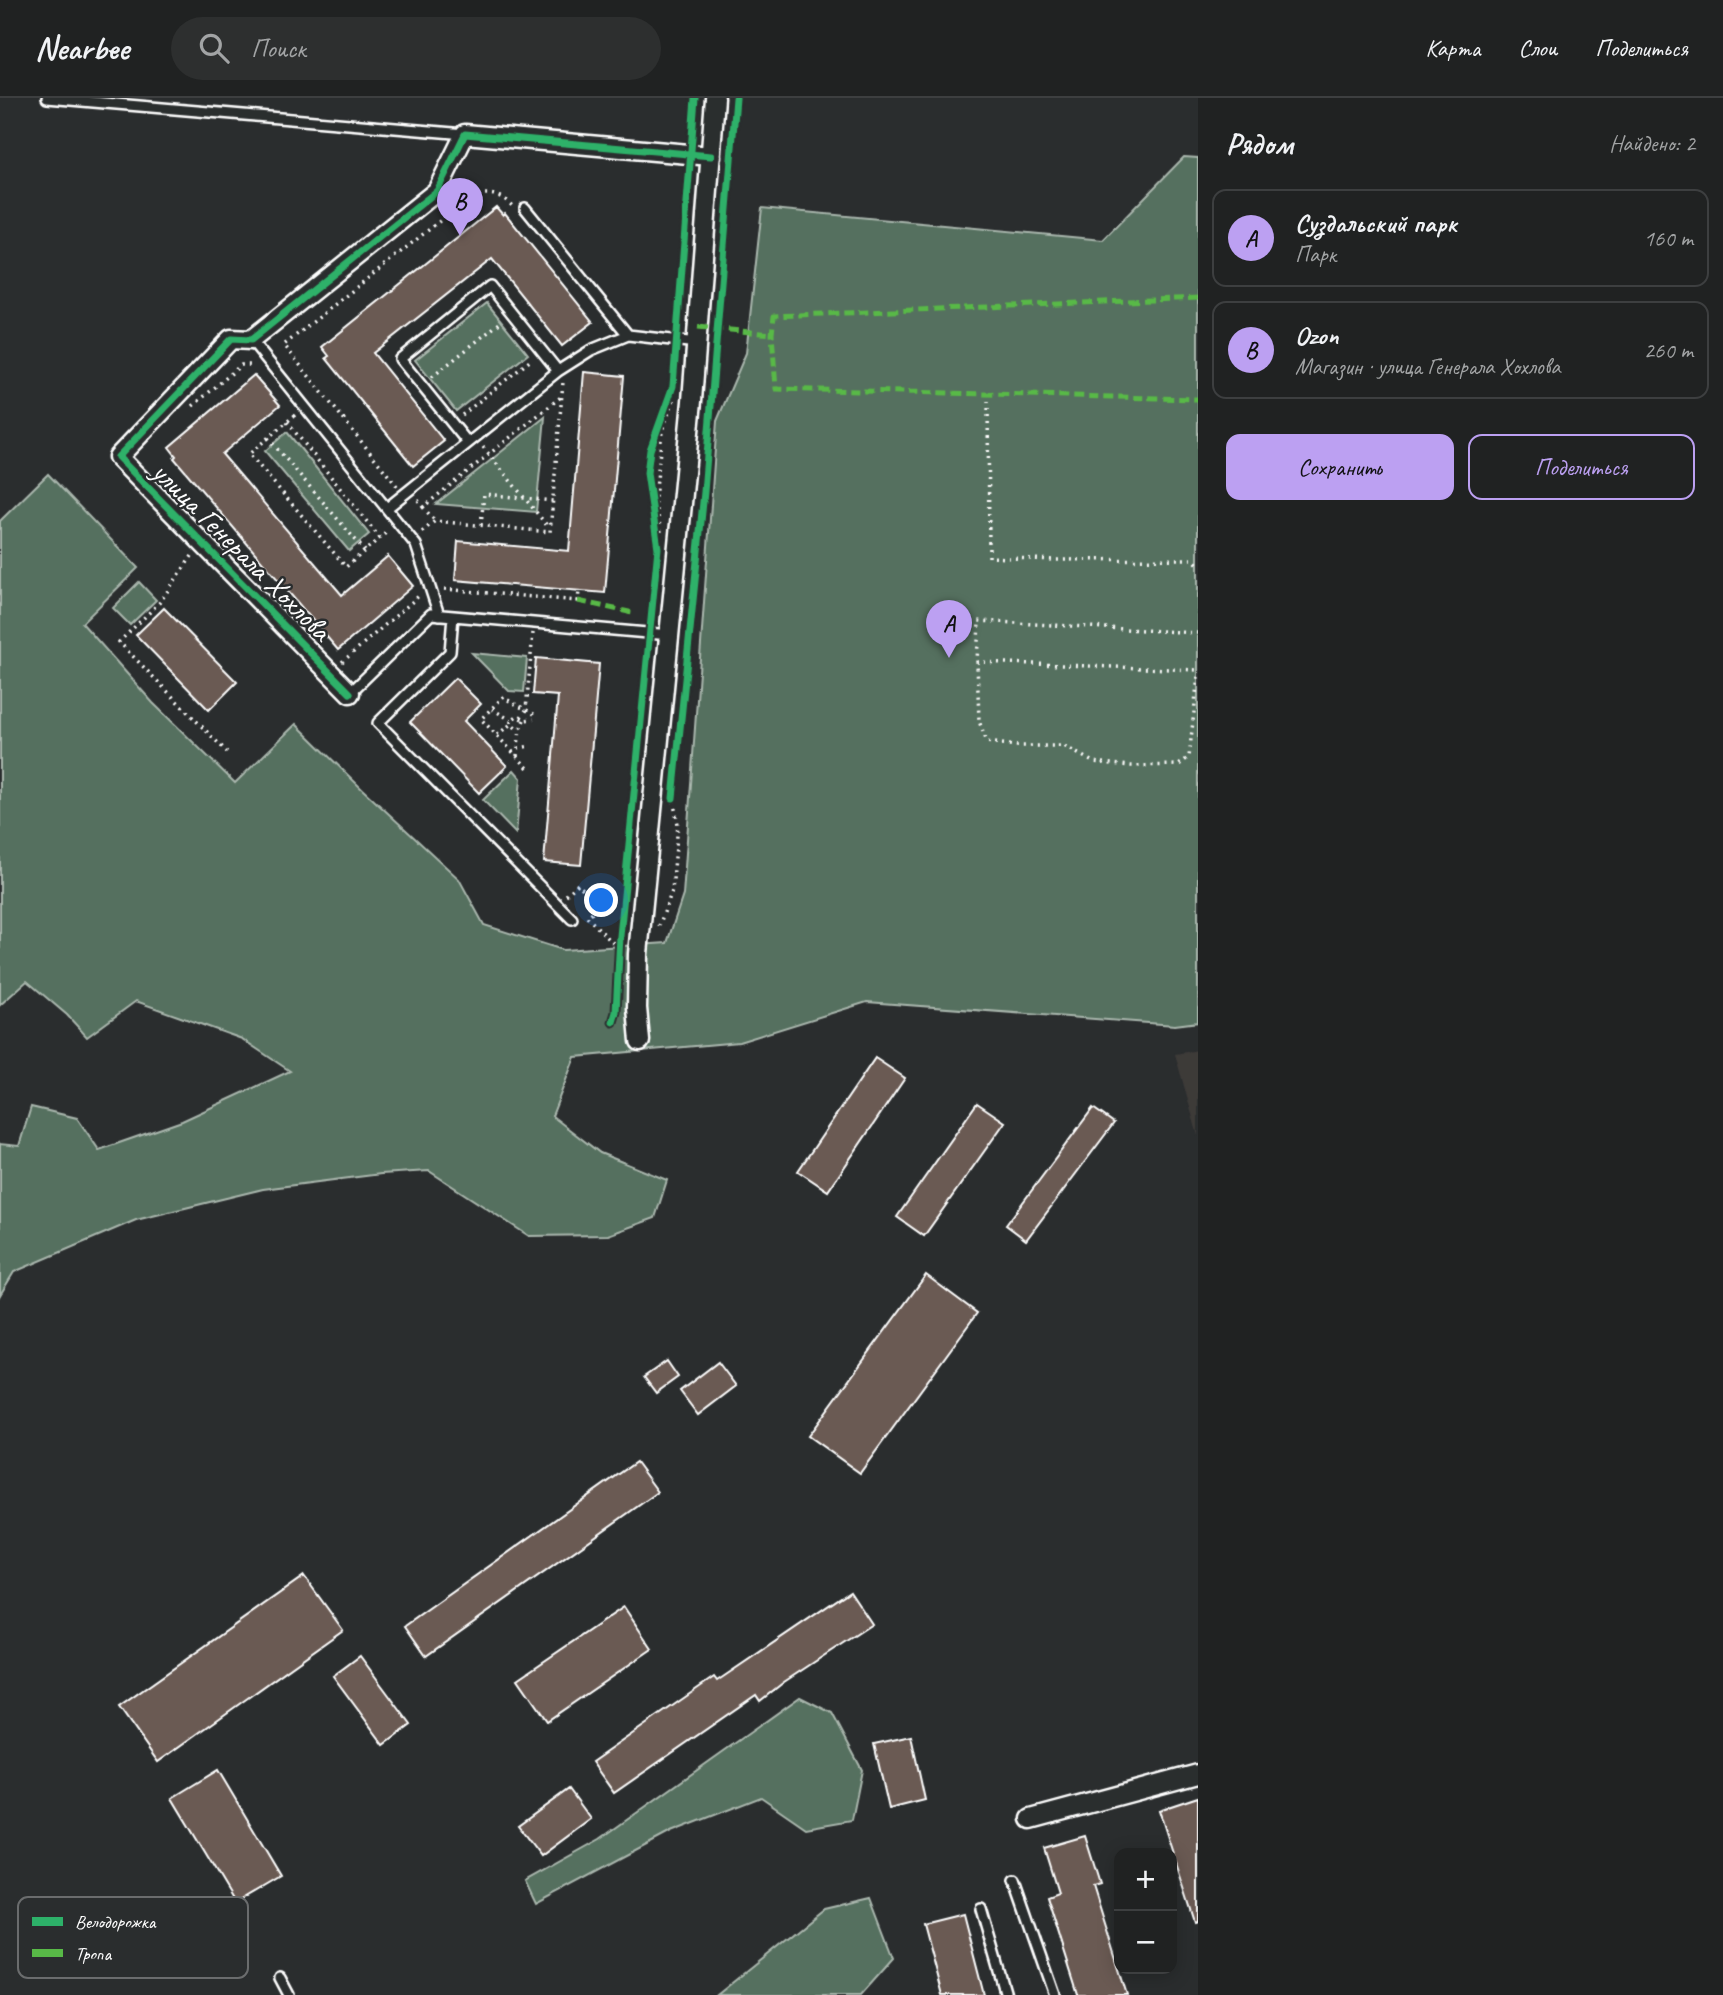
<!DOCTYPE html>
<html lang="ru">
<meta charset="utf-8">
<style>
body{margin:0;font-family:Caveat,sans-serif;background:#2d2f2f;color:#f1f3f6}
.controls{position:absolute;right:21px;bottom:21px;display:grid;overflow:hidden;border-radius:14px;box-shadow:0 4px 18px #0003}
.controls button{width:63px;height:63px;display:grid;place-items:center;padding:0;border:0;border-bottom:2px solid #3d3f40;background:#202222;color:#f1f3f6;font:35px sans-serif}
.you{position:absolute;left:602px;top:803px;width:24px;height:24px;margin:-18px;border:5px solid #fff;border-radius:50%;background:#1a73e8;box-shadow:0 0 0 10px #1a73e833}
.badge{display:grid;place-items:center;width:46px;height:46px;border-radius:50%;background:#bca0f2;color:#111;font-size:23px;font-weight:700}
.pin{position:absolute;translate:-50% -58px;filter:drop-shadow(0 2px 4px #0008)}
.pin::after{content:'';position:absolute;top:37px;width:24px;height:21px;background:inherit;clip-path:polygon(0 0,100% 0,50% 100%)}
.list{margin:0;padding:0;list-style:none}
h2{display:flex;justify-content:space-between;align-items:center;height:91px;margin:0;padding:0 28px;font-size:30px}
h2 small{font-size:23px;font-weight:400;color:#a2a4a5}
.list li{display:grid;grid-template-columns:46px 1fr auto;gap:21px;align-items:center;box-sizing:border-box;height:98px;margin:0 14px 14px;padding:0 14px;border:2px solid #3d3f40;border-radius:14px}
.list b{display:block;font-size:26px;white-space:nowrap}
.list p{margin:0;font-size:23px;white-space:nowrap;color:#a2a4a5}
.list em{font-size:23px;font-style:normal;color:#a2a4a5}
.actions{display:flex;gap:14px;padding:21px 28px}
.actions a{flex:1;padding:16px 0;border:2px solid #bca0f2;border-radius:14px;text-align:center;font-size:24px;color:#bca0f2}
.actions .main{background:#bca0f2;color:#111}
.icon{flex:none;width:38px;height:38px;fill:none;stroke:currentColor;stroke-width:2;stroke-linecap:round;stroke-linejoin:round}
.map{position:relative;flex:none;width:1198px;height:1897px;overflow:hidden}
header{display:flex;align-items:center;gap:42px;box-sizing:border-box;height:98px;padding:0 35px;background:#202222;border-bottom:2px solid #3d3f40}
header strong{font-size:33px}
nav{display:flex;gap:38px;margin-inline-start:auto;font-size:24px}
.search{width:490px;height:63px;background:#2d2f2f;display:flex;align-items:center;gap:18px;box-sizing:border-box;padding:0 24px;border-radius:38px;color:#a2a4a5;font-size:26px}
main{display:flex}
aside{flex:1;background:#202222}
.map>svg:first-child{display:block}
.built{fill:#3e3a39}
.green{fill:#556f5e;stroke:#aab7ae;stroke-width:2}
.building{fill:#6b5a53;stroke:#fff;stroke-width:2}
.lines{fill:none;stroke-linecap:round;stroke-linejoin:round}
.service-casing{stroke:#fff;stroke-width:14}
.minor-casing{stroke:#fff;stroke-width:23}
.path{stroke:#fff;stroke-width:3.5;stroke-dasharray:2 5;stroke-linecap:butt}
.service{stroke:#2a2d2e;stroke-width:9}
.minor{stroke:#2a2d2e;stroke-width:18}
.quiet{stroke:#58b947;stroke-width:5;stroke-dasharray:10 5;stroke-linecap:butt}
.cycleway-casing{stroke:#2a2d2e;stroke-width:11}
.cycleway{stroke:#2db169;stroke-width:7}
.labels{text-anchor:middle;stroke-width:5;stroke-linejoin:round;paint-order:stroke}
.street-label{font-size:30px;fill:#fff;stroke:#2a2d2e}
.key{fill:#2a2d2e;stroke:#6a6c6d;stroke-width:2}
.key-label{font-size:19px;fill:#fff}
</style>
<header>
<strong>Nearbee</strong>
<div class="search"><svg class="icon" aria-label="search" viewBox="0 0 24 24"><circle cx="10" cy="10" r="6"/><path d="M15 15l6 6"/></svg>Поиск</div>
<nav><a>Карта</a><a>Слои</a><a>Поделиться</a></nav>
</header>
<main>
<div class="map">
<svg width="1198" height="1897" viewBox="0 0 1198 1897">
<rect width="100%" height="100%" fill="#2a2d2e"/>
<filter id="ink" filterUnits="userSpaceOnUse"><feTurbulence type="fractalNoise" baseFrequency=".0143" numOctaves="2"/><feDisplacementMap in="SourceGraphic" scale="14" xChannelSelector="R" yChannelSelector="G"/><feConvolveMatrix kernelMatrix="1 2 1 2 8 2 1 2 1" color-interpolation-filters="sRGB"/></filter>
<g filter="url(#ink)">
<!-- built -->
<path class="built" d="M1198,952V1038L1175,956Z"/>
<!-- green -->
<path class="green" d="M1184,59L1198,60V924L1175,927L867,904L739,944L575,959L552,1018L600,1055L667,1082L655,1120L608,1137L529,1138L429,1073L381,1076L263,1091L136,1122L14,1174L0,1197V1046L19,1048L31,1009L77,1020L99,1052L182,1023L290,973L242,941L136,903L87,939L67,917L27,883L0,907V423L48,376L138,470L82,525L153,605L235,685L296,626L362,691L459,781L484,827L563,852L667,845L683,797L717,323L746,255L762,110L1103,142Z
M487,205L528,256L456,313L415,262Z
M545,319L536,414L436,406Z
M287,334L369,436L349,453L265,353Z
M139,484L156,502L130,527L113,510Z
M472,555L527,560L524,594L509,593Z
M514,672L521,680L516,736L483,702Z
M800,1599L832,1615L862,1672L852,1722L806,1730L761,1699L671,1734L536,1806L525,1783L600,1741Z
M871,1800L894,1860L861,1897H717L824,1811Z"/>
<!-- building -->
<path class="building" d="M496,109L503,117L505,115L593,224L562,248L492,161L373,255L444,343L413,368L326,260L329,258L322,249Z
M584,274L624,278L605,495L455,482L458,443L569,453Z
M254,277L280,307L222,356L342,497L388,458L413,488L338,552L174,360L176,358L169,349Z
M164,510L237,584L209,612L136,537Z
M536,560L599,566L581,767L544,764L558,598L533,596Z
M455,580L481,606L464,623L507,668L479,695L410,624Z
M875,960L905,980L828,1093L798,1073Z
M977,1005L1005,1024L924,1138L897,1119Z
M1093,1010L1114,1025L1026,1142L1006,1127Z
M926,1177L977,1215L860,1375L808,1338Z
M667,1263L678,1279L656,1295L644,1279Z
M718,1264L736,1288L698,1317L680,1293Z
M636,1364L658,1394L426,1558L405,1528Z
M304,1478L343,1532L158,1664L119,1609Z
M850,1493L872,1526L784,1584L760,1603L756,1597L614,1695L592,1664L714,1579L717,1583Z
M624,1509L652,1551L547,1623L518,1581Z
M360,1558L411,1627L384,1647L333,1578Z
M911,1638L925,1702L889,1711L874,1646Z
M218,1672L281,1778L235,1805L172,1700Z
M569,1691L591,1721L541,1758L518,1728Z
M1198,1699V1823L1195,1824L1159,1712Z
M1085,1738L1100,1786L1093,1788L1127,1897H1078L1047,1799L1058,1795L1044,1750Z
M963,1816L984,1897H942L923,1826Z"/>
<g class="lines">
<!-- service casing -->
<g class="service-casing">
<path id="service" d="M47,0L465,36
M525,110L628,237
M251,242L416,447L439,517
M468,345L400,261L490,188L558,273
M387,410L558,273L591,252L628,237L697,245
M453,518L450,554L378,625L572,821
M350,595L431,516L670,537
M1015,1782L1055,1897
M981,1811L1006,1897
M280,1880L289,1897"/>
</g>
<!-- minor casing -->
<g class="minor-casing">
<path id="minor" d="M350,595L118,359L231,241L251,242L437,93L465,36L711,58
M640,943L637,910L638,856L692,303L715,0
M1031,1721L1198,1676"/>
</g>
<!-- path -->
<path class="path" d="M432,279L502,223
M988,296L989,459L1054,462L1193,461L1198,466
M193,308L241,267H254
M295,317L249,356L346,469L388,433
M462,317L532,261
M287,324L380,440
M268,340L365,453
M483,349L549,430
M397,388L284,247L471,98C489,94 501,95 514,110
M418,402L423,409L562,298
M423,409L435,423
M481,427L484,396L553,403
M422,434L435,423L550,434L563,284
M661,434L655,401L662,333L674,301
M192,458L160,504L119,544L227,654
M444,491L578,503L579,493
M1198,535L979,523L977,564L979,623L987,644L1017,648H1064L1093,664L1131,668L1179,667L1189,659L1198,578
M342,564L421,496
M977,564L1198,572
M504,598L481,621L529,671
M508,602L534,616
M492,611L511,622
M521,619L526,612L533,535
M524,622L521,629L517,631L511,626V622L517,618L524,622L534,621
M497,637L511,626
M518,650L531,648
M517,658L520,630
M566,797L578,786L599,808L587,819L621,853
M659,828L672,793L678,726L672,696"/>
<!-- service -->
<use href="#service" class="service"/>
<!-- minor -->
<use href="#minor" class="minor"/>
<!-- quiet -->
<path class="quiet" d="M1198,200L774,218L772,236L776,291L1198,301
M698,229L772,236
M578,503L629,514L628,521"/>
<!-- cycleway casing -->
<g class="cycleway-casing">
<path id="cycleway" d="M350,595L118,359L231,241L251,242L437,93L465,36L711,58
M673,700L704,394L736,0
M613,924L616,914L620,838L658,450L647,375L650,352L673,288L695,0"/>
</g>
<!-- cycleway -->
<use href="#cycleway" class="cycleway"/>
</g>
</g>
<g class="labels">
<!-- street labels -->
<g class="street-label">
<text transform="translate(242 453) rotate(45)" y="10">улица Генерала Хохлова</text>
</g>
</g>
<!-- legend -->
<rect x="18" y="1799" width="230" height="81" rx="10" class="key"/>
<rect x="32" y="1819" width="31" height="9" fill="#2db169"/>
<rect x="32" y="1851" width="31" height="8" fill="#58b947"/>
<g class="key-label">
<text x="75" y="1830">Велодорожка</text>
<text x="75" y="1862">Тропа</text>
</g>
</svg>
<div class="controls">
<button>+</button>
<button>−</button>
</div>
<div class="you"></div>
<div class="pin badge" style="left:949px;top:560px">A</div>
<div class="pin badge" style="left:460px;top:138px">B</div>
</div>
<aside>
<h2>Рядом<small>Найдено: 2</small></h2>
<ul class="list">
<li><span class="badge">A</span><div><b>Суздальский парк</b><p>Парк</p></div><em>160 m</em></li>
<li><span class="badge">B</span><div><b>Ozon</b><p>Магазин · улица Генерала Хохлова</p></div><em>260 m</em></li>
</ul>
<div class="actions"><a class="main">Сохранить</a><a>Поделиться</a></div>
</aside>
</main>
